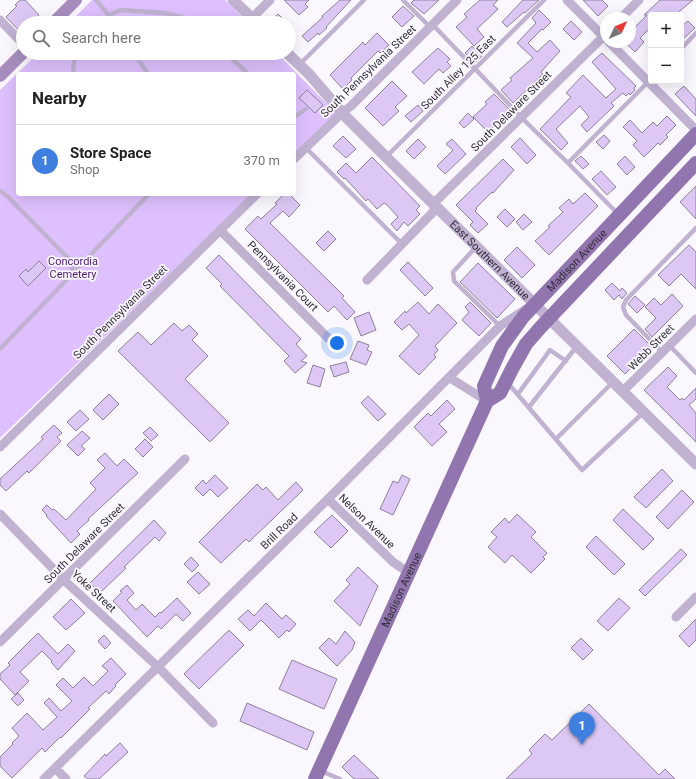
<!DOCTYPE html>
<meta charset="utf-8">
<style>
body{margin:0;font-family:Roboto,sans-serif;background:#f6f6f6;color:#202124}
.controls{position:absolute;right:12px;top:12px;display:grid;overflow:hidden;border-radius:4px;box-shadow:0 4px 16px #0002}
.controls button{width:36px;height:36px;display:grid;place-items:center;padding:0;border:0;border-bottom:1px solid #e0e0e0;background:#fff;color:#202124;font:20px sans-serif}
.compass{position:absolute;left:600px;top:12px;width:36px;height:36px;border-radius:50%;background:#fff;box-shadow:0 4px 16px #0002;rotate:46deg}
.you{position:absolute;left:337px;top:343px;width:14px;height:14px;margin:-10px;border:3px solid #fff;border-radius:50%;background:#1a73e8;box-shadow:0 0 0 6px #1a73e833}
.badge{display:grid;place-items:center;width:26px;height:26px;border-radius:50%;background:#3d8f61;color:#fff;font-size:13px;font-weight:700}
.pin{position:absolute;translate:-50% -33px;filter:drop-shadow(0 1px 2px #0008)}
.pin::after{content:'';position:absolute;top:21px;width:14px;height:12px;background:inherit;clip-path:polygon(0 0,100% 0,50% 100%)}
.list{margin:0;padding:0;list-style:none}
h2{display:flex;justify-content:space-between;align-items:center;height:52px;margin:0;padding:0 16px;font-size:17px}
h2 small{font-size:13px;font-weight:400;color:#757577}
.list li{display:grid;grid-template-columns:26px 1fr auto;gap:12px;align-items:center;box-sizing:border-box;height:72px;padding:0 16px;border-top:1px solid #e0e0e0}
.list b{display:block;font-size:15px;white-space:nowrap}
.list p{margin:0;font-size:13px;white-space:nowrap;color:#757577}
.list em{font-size:13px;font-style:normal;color:#757577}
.icon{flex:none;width:22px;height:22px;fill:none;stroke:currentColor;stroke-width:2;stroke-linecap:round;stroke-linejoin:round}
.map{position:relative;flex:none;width:696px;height:779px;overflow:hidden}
.search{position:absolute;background:#fff;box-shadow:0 4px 16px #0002;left:16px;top:16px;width:280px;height:44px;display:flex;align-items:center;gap:10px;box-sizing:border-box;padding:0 14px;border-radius:22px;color:#757577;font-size:15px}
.panel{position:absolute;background:#fff;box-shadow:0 4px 16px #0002;left:16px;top:72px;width:280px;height:124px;border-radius:4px}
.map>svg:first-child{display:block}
.green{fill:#ddc0fd}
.building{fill:#ddc8f5;stroke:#8e819d}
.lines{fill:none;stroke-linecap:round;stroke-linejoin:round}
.service{stroke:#c1b2d2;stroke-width:4.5}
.minor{stroke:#c1b2d2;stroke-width:9}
.tertiary{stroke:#c1b2d2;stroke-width:11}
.secondary{stroke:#a58ebe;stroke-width:12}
.primary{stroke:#9175af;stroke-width:14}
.labels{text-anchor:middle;stroke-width:3.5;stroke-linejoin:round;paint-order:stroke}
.street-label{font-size:11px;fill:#332d39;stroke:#faf8fe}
.park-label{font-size:11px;fill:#4b1c70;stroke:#faf8fe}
</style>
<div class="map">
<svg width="696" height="779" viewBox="0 0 696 779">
<rect width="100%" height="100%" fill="#faf8fe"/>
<!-- green -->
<path class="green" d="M92,0H225L248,23H69Z
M38,53H277L336,113L294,153V74H18V194H252L0,438V90Z"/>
<!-- building -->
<path class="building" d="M20,0H25L39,15L31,23H23V35L6,17L17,6L15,5Z
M284,0H309L305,4L308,7L299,15Z
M340,0H351L326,27L327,28L319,35L318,33L308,42L302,36L323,17L322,16Z
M414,0H439L424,14L411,3Z
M480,0H498L493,5L498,9L477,29L484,37L474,46L456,27L467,17L464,14Z
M523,0H539L525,13L524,12L507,27L502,22Z
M583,0H602L608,6L598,16Z
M660,0H693L675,15H651V27L640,38L644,42L635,52L625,42H630V32L647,15H644Z
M403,6L414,16L402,27L392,17Z
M539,10L551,22L543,30L542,29L528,43L537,52L550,40L560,51L541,72L543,74L513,103L501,90L512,80L510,78L533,58L517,43L536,23L532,18Z
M278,14L287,23H268Z
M571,21L582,32L574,40L563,29Z
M688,21L695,28L681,41V27Z
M377,33L389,45L380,53L378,51L351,78L352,80L343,89L330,75L363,42L365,45Z
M472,46L482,56L475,63L465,53Z
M438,48L450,59L447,62L451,66L443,73L439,69L424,84L412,72Z
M602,53L636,86L634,88L635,90L630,95L629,93L626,96L623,93L611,103L614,106L587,132L581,125L589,117L580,106L556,129L568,143L561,150L540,129L571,97L566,93L583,75L606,98L616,89L592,62Z
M392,81L407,96L395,107L399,111L383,126L365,108Z
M684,86L696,99V116L675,94Z
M307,90L323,105L315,113L299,98Z
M494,94L509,109L495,123L496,124L488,132L473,117L487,104L485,102Z
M418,105L423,111L411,122L405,116Z
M468,113L474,119L464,128L459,123Z
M667,116L676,125L666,135L668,137L660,145L658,143L644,157L633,145L637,141L623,127L630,120L642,133L653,122L657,126Z
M604,135L610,141L603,149L596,142Z
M343,136L356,149L346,158L333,146Z
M520,138L536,155L527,164L511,147Z
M418,139L426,147L414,159L406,151Z
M452,139L466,154L445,174L437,166L453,150L446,144Z
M581,156L589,164L583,169L575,161Z
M625,156L635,167L627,175L617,164Z
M372,157L420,206L416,210L420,214L408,226L404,222L397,231L391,224L398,217L386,204L384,203L377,209L368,199L366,201L345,178L344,179L337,172L346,163L356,173Z
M503,159L514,170L493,193L492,192L476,208L477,209L475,211L488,224L478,233L470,225L473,222L456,205Z
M601,171L616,187L607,195L592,179Z
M696,186V219L680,202Z
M585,193L598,206L549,255L535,241L550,227L548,226L563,212L559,208L569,199L573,204Z
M284,194H289L300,205L289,217L283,211L270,223L344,296L342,298L355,312L347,320L334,306L328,312L245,229L258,216L261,219L277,204L275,203Z
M505,209L515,219L507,227L497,217Z
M524,214L532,222L523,230L516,222Z
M328,231L336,239L324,251L316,243Z
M689,245L696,252V289L681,274L669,286L658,275Z
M517,247L535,265L522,278L504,260Z
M219,255L301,339L296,344L307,356L301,361L307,363L295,373L284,361L289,356L220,286L222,284L206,268Z
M39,261L46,268L28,286L19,276L26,269L28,272Z
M408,262L433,288L425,296L400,270Z
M478,263L515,299L497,318L460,282Z
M612,283L620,291L622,288L627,293L622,299L619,295L614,300L605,290Z
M672,294L683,306L652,337L645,329L656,318L645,307L654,298L661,305Z
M635,296L645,305L637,313L628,304Z
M418,302L429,314L438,304L457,323L435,346L438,350L434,355L436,357L419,375L399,356L419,335L409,324L402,330L394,322L405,311L406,313Z
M470,302L491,323L479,336L462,320L469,312L465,307Z
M369,312L376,330L361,336L354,318Z
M174,323L182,331L189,325L198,334L192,340L208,356L185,379L229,423L210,442L118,351L138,332L151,345Z
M634,329L652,347L625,374L607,356Z
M358,341L369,345L367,350L372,352L366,365L350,359Z
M346,362L349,372L334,377L330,366Z
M313,365L325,369L320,387L307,383Z
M668,367L677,376L667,387L680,400L682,398L684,400L696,388V399L689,405L696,413V442L644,390Z
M109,394L119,404L103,420L93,410Z
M368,396L386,414L378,421L361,403Z
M447,400L455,409L439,424L447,432L432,446L414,427L428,413L431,416Z
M80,410L89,419L76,431L67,422Z
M54,425L62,433L57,437L61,441L29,473L27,471L6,491L0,485V479L43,439L41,437Z
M150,427L158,435L151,441L143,433Z
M82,431L90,438L81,446L85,449L78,456L67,445Z
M145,439L153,447L143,457L135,449Z
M105,453L117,466L124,459L138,473L88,519L89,520L77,531L80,534L71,543L46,516L47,515L42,510L47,505L52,510L54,509L66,520L96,489L90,483L105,468L97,460Z
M662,469L673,481L646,508L634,497Z
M215,475L228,488L218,497L210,489L203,496L195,488L203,480L206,484Z
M402,475L410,479L393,515L380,509L393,481L398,483Z
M296,482L303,490L249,542L246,539L221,563L199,542L257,484L263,490L266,487L278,500Z
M682,490L694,502L668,529L656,517Z
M623,509L654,539L643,550L613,520Z
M517,514L536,532L531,537L547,553L543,557L545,559L531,573L512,555L505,563L488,547L497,537L491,532L505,518L509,523Z
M332,515L348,531L331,548L314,532Z
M154,520L166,533L159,541L155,537L124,567L126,568L100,593L90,583Z
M596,536L625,564L614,575L586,547Z
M681,549L687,555L645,596L639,590Z
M191,557L199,565L192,572L184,564Z
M358,567L378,586L360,626L334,601L350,584L346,580Z
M198,572L210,584L199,594L187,582Z
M127,585L134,593L127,600L136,610L142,604L155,617L160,612L161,613L177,598L191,613L183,621L176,614L161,629L158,626L147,637L113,601L122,592L120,591Z
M619,598L630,608L608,631L597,621Z
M71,599L85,613L66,630L53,617Z
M266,603L282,619L286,615L296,624L289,632L287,630L279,638L261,620L250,631L238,619L248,610L254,616Z
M696,619V640L689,647L679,636Z
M229,630L244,645L199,689L184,674Z
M345,631L355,642L352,650L337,666L319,648L329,638L336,644Z
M38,633L58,654L68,644L75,651L58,670L51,662L52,661L42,651L20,672L29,681L15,695L0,679V674L10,665L8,663Z
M104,635L111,643L105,649L98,641Z
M581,638L593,650L583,660L571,648Z
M111,658L126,674L115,685L116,686L109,694L106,691L88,708L90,709L61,738L60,737L45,752L42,748L12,778L0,766V757L13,744L12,743L19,736L12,728L27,713L43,730L57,717L44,703L49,698L61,711L72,701L56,685L63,678L73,688L84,677L93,686L108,671L102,666Z
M292,660L337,679L324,709L279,689Z
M18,693L24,700L18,706L11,699Z
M247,703L314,732L307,750L240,721Z
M589,704L659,775L665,769L675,779H506L532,754L529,750L545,734L552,740Z
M120,743L128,752L99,779H88L84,776L105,754L106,756Z
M354,755L379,779H354L342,767Z"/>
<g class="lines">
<!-- service -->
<path class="service" d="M96,0L115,23
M403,0L430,27
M103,23L109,15L121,10L165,13L188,19L193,23
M433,25L528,124L568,163L649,81
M681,49L696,33
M134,53L148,74
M226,53L248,74
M300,64L364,0
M73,74L74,61L80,53
M294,117L306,109
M306,148L402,244
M386,157L544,0
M568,163L619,215
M0,191L8,197L72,262
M476,247L453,272L454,281L500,326
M71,275L72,262L85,260
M669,345L696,373
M0,349L149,194
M662,352L626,315L623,307L626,300L696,228
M507,382L582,470L644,412
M518,394L550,350L566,361
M529,407L577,346
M556,439L613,382
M321,771L340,779"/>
<!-- minor -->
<path class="minor" d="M567,0L606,39
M252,18L270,0
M621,18L639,0
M0,20L23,44
M609,42L696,130
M294,159L343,112L351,106L457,0
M433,204L606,34
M220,230L329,339
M367,280L437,208
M450,378L487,401
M623,391L696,319
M0,447L257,194
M328,499L393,562L409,573
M0,514L64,580L157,666L213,723
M676,617L696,597
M0,642L185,459
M55,768L66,779
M44,779L328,499L500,326L526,309"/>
<!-- tertiary -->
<g class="tertiary">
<path d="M233,0L257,23"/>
<path id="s1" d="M287,53L309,74L346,117L386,157L696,464"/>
</g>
<!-- secondary -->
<path class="secondary" d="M53,23L76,0
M0,76L23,53"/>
<!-- primary -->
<g class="primary">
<path id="s2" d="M487,401L484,386L502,346L523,317L696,134"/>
<path id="s3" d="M315,779L487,401L500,393L512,369L526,344L540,328L696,163"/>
</g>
</g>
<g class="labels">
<!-- street labels -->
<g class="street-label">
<text transform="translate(368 71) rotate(-44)" y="4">South Pennsylvania Street</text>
<text transform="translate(458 72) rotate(-45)" y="4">South Alley 125 East</text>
<text transform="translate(511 111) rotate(-45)" y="4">South Delaware Street</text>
<text dy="4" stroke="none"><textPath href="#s2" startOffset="173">Madison Avenue</textPath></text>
<text dy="4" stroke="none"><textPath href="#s1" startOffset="290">East Southern Avenue</textPath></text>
<text transform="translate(283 276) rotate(45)" y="4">Pennsylvania Court</text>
<text transform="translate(120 312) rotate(-45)" y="4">South Pennsylvania Street</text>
<text transform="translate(651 347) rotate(-45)" y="4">Webb Street</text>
<text transform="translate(367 521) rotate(44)" y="4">Nelson Avenue</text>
<text transform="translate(279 531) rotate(-44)" y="4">Brill Road</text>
<text transform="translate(84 543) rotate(-45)" y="4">South Delaware Street</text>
<text dy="4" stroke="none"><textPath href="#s3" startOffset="208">Madison Avenue</textPath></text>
<text transform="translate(94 591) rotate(43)" y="4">Yoke Street</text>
</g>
<!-- park labels -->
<g class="park-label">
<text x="73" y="265">Concordia<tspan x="73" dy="13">Cemetery</tspan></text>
</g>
</g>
</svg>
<div class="controls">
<button>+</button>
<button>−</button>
</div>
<svg class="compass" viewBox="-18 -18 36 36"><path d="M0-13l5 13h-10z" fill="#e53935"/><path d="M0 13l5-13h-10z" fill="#757577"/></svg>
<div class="you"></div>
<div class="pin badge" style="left:582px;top:745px;background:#3f7fe0">1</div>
<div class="search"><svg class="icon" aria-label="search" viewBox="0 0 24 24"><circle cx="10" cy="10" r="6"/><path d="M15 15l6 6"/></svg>Search here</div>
<section class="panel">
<h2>Nearby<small></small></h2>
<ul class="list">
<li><span class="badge" style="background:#3f7fe0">1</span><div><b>Store Space</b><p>Shop</p></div><em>370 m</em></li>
</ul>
</section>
</div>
